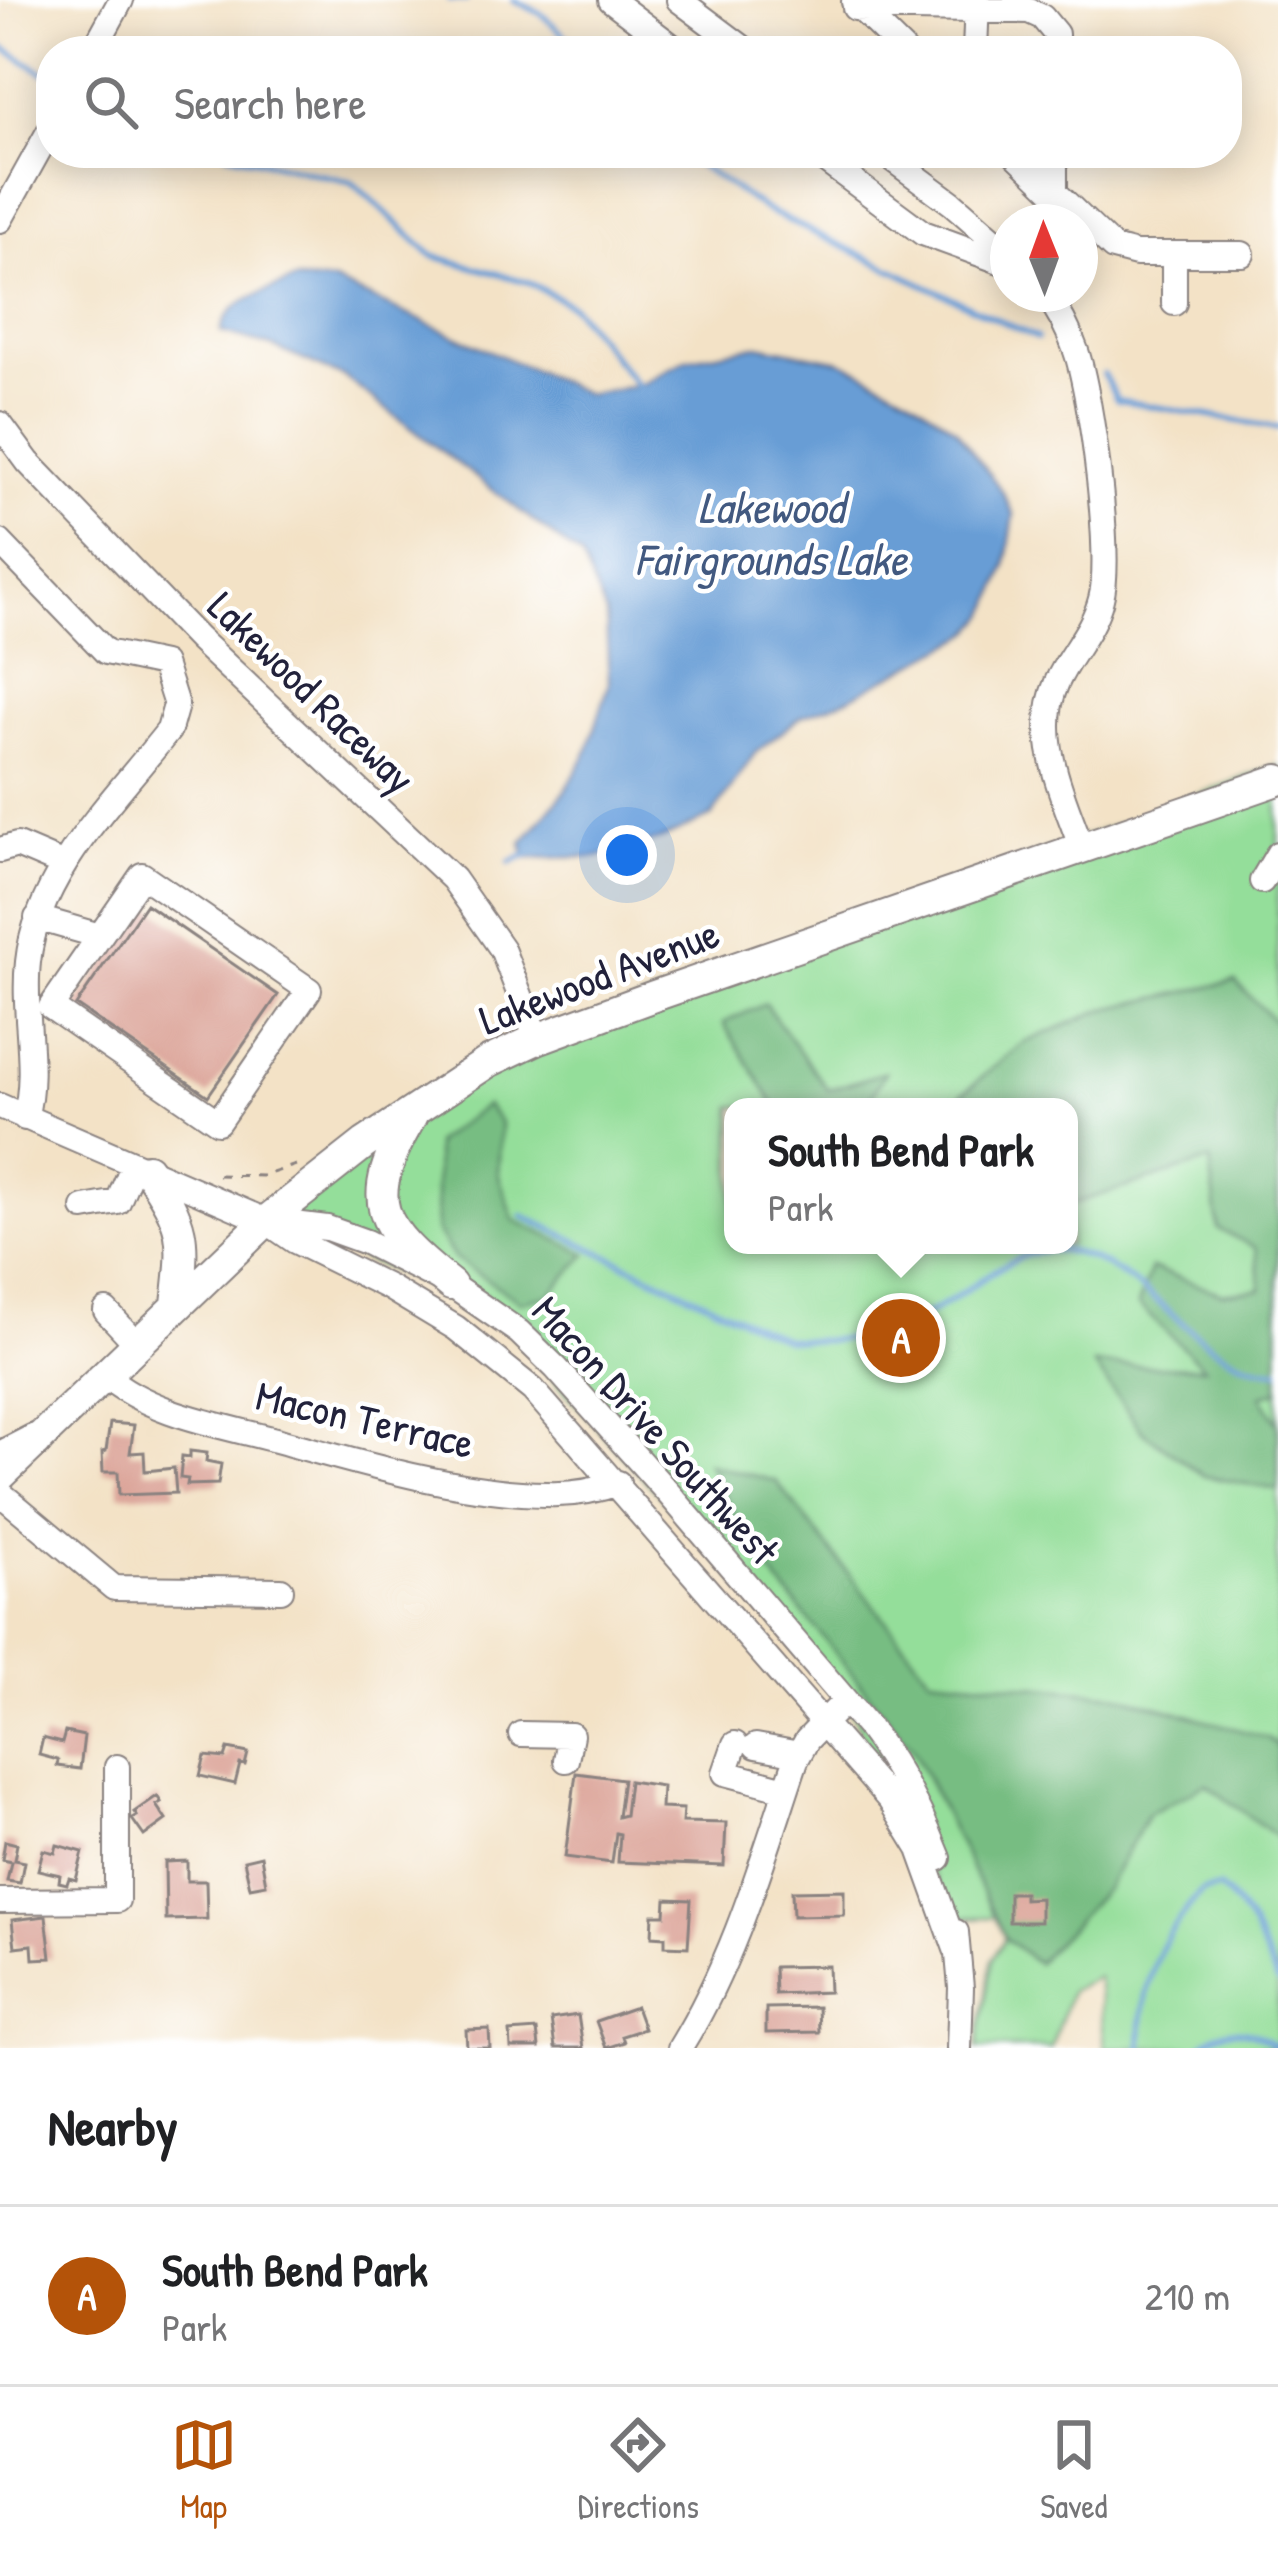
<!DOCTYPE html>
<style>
body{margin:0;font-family:"Patrick Hand",sans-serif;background:#f6f6f6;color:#202124}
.compass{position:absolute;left:990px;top:204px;width:108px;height:108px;border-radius:50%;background:#fff;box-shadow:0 6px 30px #0003;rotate:359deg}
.you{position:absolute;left:627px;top:855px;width:42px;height:42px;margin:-30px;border:9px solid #fff;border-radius:50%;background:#1a73e8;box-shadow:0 0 0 18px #1a73e833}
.badge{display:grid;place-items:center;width:78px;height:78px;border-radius:50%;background:#b45309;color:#fff;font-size:39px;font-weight:700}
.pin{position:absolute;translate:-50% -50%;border:6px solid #fff;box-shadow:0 3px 12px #0006}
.popup{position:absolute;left:724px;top:1098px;width:354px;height:156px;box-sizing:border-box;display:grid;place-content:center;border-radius:24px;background:#fff;filter:drop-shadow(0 3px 9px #0005);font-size:39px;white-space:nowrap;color:#757577}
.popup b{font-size:45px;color:#202124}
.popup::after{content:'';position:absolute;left:50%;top:100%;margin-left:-24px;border:24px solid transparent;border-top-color:#fff}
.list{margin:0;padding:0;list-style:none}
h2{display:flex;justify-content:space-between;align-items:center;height:156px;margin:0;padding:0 48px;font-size:51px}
h2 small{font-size:39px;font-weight:400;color:#757577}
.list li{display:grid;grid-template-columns:78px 1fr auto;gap:36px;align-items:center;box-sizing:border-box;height:180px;padding:0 48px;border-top:3px solid #e0e0e0}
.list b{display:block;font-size:45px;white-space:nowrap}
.list p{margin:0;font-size:39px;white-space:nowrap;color:#757577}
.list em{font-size:39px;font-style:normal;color:#757577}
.icon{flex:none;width:66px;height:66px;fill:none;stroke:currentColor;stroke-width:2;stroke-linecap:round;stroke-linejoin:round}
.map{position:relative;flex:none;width:1278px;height:2048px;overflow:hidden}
.search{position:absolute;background:#fff;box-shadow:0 6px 30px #0003;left:36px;right:36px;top:36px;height:132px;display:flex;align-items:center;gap:30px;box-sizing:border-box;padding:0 42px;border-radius:48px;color:#757577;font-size:45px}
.sheet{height:336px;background:#fff}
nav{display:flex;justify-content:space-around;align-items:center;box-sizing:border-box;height:168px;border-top:3px solid #e0e0e0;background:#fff;font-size:33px;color:#757577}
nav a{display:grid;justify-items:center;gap:6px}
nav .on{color:#b45309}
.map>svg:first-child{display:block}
.green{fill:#94de9a;stroke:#5b806a;stroke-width:3;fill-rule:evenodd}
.forest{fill:#77bd82;stroke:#4c705e;stroke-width:3}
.water{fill:#689dd5;stroke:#456088;stroke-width:3}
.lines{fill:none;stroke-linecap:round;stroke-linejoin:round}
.stream{stroke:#689dd5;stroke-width:6}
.building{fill:#dca59a}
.minor-casing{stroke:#8a8280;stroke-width:28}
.major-casing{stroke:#8a8280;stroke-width:34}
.highway-casing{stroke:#8a8280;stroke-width:38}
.path{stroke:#8a8280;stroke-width:3;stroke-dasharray:9 9;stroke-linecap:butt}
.minor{stroke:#fff;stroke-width:24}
.major{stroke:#fff;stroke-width:30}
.highway{stroke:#fff;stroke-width:33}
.labels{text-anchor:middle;stroke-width:9;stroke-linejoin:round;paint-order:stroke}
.street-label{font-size:42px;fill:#22223b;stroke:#fff}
.water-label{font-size:45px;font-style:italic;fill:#425980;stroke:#fff}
</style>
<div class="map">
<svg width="1278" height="2048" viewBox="0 0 1278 2048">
<rect width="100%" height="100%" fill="#fff"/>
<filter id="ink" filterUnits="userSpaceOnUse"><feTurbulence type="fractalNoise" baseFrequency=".00833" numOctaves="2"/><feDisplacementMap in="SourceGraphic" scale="24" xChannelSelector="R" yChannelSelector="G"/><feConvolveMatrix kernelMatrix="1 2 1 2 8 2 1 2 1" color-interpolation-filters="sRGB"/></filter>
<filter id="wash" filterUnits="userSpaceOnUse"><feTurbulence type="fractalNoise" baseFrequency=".004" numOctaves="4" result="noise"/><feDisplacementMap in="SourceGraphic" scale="48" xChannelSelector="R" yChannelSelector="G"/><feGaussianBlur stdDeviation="2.7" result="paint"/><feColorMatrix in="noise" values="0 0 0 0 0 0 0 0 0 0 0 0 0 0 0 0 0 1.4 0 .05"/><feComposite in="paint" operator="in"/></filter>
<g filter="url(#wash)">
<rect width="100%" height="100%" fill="#f3e2c6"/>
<!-- green -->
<path class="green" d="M1278,765V2048H1105L1098,1977L1070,1991L1051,2048H977L992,1959L1005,1938L1037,1963L1080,1915L955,1918L845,1700L490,1309L266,1221L537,1039ZM733,1107H1069V1245H733Z"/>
<!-- forest -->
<path class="forest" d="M1235,981L1278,1025V1391L1261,1396L1278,1424V1490L1204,1476L1142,1431L1094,1365L1204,1367L1138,1305L1151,1268L1222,1293L1261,1289L1256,1248L1218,1229L1210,1161L1069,1205V1107H957L962,1094L1023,1043L1102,1010Z
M765,1004L828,1090L885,1072L866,1107H776L723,1023Z
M486,1105L501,1123L498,1173L514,1220L587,1254L549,1295L521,1302L455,1259L437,1231L435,1142Z
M708,1464L776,1481L930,1677L1115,1694L1268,1738L1278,1747V1838L1206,1784L1148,1814L1107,1887L1037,1963L1005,1938L913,1749L754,1552Z"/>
<!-- water -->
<path class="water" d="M295,280L334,282L587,394L639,385L687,359L758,345L841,361L911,397L955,428L1002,491L1014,515L1006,567L987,616L968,635L843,701L802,716L755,753L712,816L662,839L596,857L526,858L522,843L566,790L587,753L609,684L606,614L581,557L344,377L271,346L221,332C226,299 268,292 295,280Z"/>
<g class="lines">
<!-- stream -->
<path class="stream" d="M450,0H466
M514,0L540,13L582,51
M0,46L51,77
M227,153L352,182L433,256L528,282L572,306L640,389
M680,153L766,210L1037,338
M1103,374L1117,400L1278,428
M510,862L530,854
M523,1216L785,1339C835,1345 889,1335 935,1310C974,1289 1018,1242 1066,1251C1149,1265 1197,1368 1278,1370
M1141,2048C1141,1985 1158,1938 1202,1891L1219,1888C1251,1913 1261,1947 1278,1982
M1200,2048C1222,2022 1253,2027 1277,2048"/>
</g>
<g id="blocks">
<!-- building -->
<path class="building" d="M146,904L278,995L208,1096L76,1005Z
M110,1423L134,1425L130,1453L144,1452L145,1471L174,1468L176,1493L119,1495L118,1472H103L102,1452L106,1451Z
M190,1451L207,1453L206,1461L221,1464L218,1484L187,1485L188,1479L180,1478L182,1456L190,1457Z
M65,1732L84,1736L80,1769L57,1766L58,1760L39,1755L43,1738L62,1743Z
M228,1749L248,1753L245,1765L240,1764L235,1784L200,1776L205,1756L225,1758Z
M576,1773L623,1779L618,1817L625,1815L629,1781L662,1786L661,1808L683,1809L682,1822L726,1823L724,1866L618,1862L620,1834L616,1833L612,1863L565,1857Z
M157,1796L161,1802L156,1805L166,1820L144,1836L132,1819L137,1816L134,1812Z
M5,1841L17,1844L14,1860L24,1862L20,1883L7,1881L11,1862L2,1860Z
M57,1845L83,1852L76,1880L69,1878L67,1884L59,1882L60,1875L38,1870L43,1850L55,1853Z
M261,1856L266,1884L250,1887L244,1860Z
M187,1861V1881H206L207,1919L166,1920L165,1862Z
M844,1890V1915L793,1916L792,1891Z
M1009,1893H1024V1899L1040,1898V1922H1009Z
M666,1899L691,1900L688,1947L665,1946V1937L652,1936L653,1915H665Z
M46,1916L51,1958L33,1959L32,1945L15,1947L12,1920Z
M828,1966L829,1992L775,1994L774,1967Z
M636,2007L644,2029L622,2036L624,2042L606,2048L596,2021Z
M818,2007L819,2032L766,2033V2008Z
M578,2015L583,2048H555L551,2019Z
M489,2029L490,2048H467L466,2030Z
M537,2030L539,2048H511L510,2032Z"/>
</g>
</g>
<g filter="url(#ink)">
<use href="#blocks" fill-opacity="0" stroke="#8a8280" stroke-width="3"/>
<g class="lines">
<!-- minor casing -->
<g class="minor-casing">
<path id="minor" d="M611,0L678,51
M679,0L747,51
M854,2L904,51
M855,8L1029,11L1042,17L1056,34V51
M93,51L121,0
M975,51L977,0
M815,153L923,233L1008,264
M884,153L952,203L1008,252
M1014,153L1113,248L1136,254H1242
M1055,193V153
M0,220L51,128
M1174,254V303
M1046,294C1059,311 1069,331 1076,351C1091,394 1113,557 1101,599C1089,646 1048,669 1048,724C1047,765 1069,811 1082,849
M0,424L28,462L198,639L453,879L502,949L537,1039
M0,542L106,652L163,664L176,705L169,730C116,798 37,873 28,962C22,1015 39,1066 25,1118
M0,850L17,845L64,865
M142,875L309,990L218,1122L51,1007Z
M1262,881L1278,854
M37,918L100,936
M0,1106L266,1221L295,1241L388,1287L456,1328L533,1390L890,1800L920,1849L956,1949
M84,1208L118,1202L134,1164
M269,1221L327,1228L366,1242L451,1285L519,1332L556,1368L670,1495L868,1727C899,1768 920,1809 939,1858
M106,1311L137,1344
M105,1375C149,1414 220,1425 276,1440C359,1463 459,1493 546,1494C572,1495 593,1492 618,1483
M0,1493L114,1588L281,1590
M521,1734L571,1735L566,1760
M735,1744L725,1773L786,1789
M756,1746L799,1754
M0,1901L117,1900V1767
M956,1932L961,1988L959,2048
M680,2048C735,1959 763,1858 796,1760L807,1740L835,1711"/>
</g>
<!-- major casing -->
<g class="major-casing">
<path id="major" d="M412,1116C361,1203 377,1225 451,1285
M147,1169C186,1227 185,1235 177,1304
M0,1476L266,1221L364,1144L488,1062L537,1039L654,996L1278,780"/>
</g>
<!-- highway casing -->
<g class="highway-casing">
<path id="highway" d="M0,1459L35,1441"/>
</g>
<!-- path -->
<path class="path" d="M218,1175L263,1176L296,1165"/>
<!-- minor -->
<use href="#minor" class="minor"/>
<!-- major -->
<use href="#major" class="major"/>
<!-- highway -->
<use href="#highway" class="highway"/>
</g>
</g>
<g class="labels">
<!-- street labels -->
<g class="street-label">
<text transform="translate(312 692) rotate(44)" y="15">Lakewood Raceway</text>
<text transform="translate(599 976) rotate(-21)" y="15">Lakewood Avenue</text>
<text transform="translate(365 1419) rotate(13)" y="15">Macon Terrace</text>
<text transform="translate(656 1430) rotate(48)" y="15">Macon Drive Southwest</text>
</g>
<!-- water labels -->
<g class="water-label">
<text x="771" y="523">Lakewood<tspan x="771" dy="52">Fairgrounds Lake</tspan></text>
</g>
</g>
</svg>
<svg class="compass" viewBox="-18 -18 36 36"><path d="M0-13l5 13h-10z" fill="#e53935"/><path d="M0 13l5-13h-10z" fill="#757577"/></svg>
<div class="you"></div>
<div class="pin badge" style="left:901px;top:1338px">A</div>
<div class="popup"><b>South Bend Park</b>Park</div>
<div class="search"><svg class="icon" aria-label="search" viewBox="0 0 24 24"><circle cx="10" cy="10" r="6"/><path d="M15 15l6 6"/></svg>Search here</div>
</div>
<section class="sheet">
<h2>Nearby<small></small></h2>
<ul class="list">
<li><span class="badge">A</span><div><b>South Bend Park</b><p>Park</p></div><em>210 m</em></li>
</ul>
</section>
<nav>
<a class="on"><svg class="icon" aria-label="map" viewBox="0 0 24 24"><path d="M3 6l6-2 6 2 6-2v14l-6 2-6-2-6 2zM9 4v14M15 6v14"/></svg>Map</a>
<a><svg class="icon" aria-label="directions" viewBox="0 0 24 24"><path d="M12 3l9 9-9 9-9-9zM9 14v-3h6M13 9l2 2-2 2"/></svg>Directions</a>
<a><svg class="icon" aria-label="saved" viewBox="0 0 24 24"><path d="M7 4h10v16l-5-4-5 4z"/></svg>Saved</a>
</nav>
